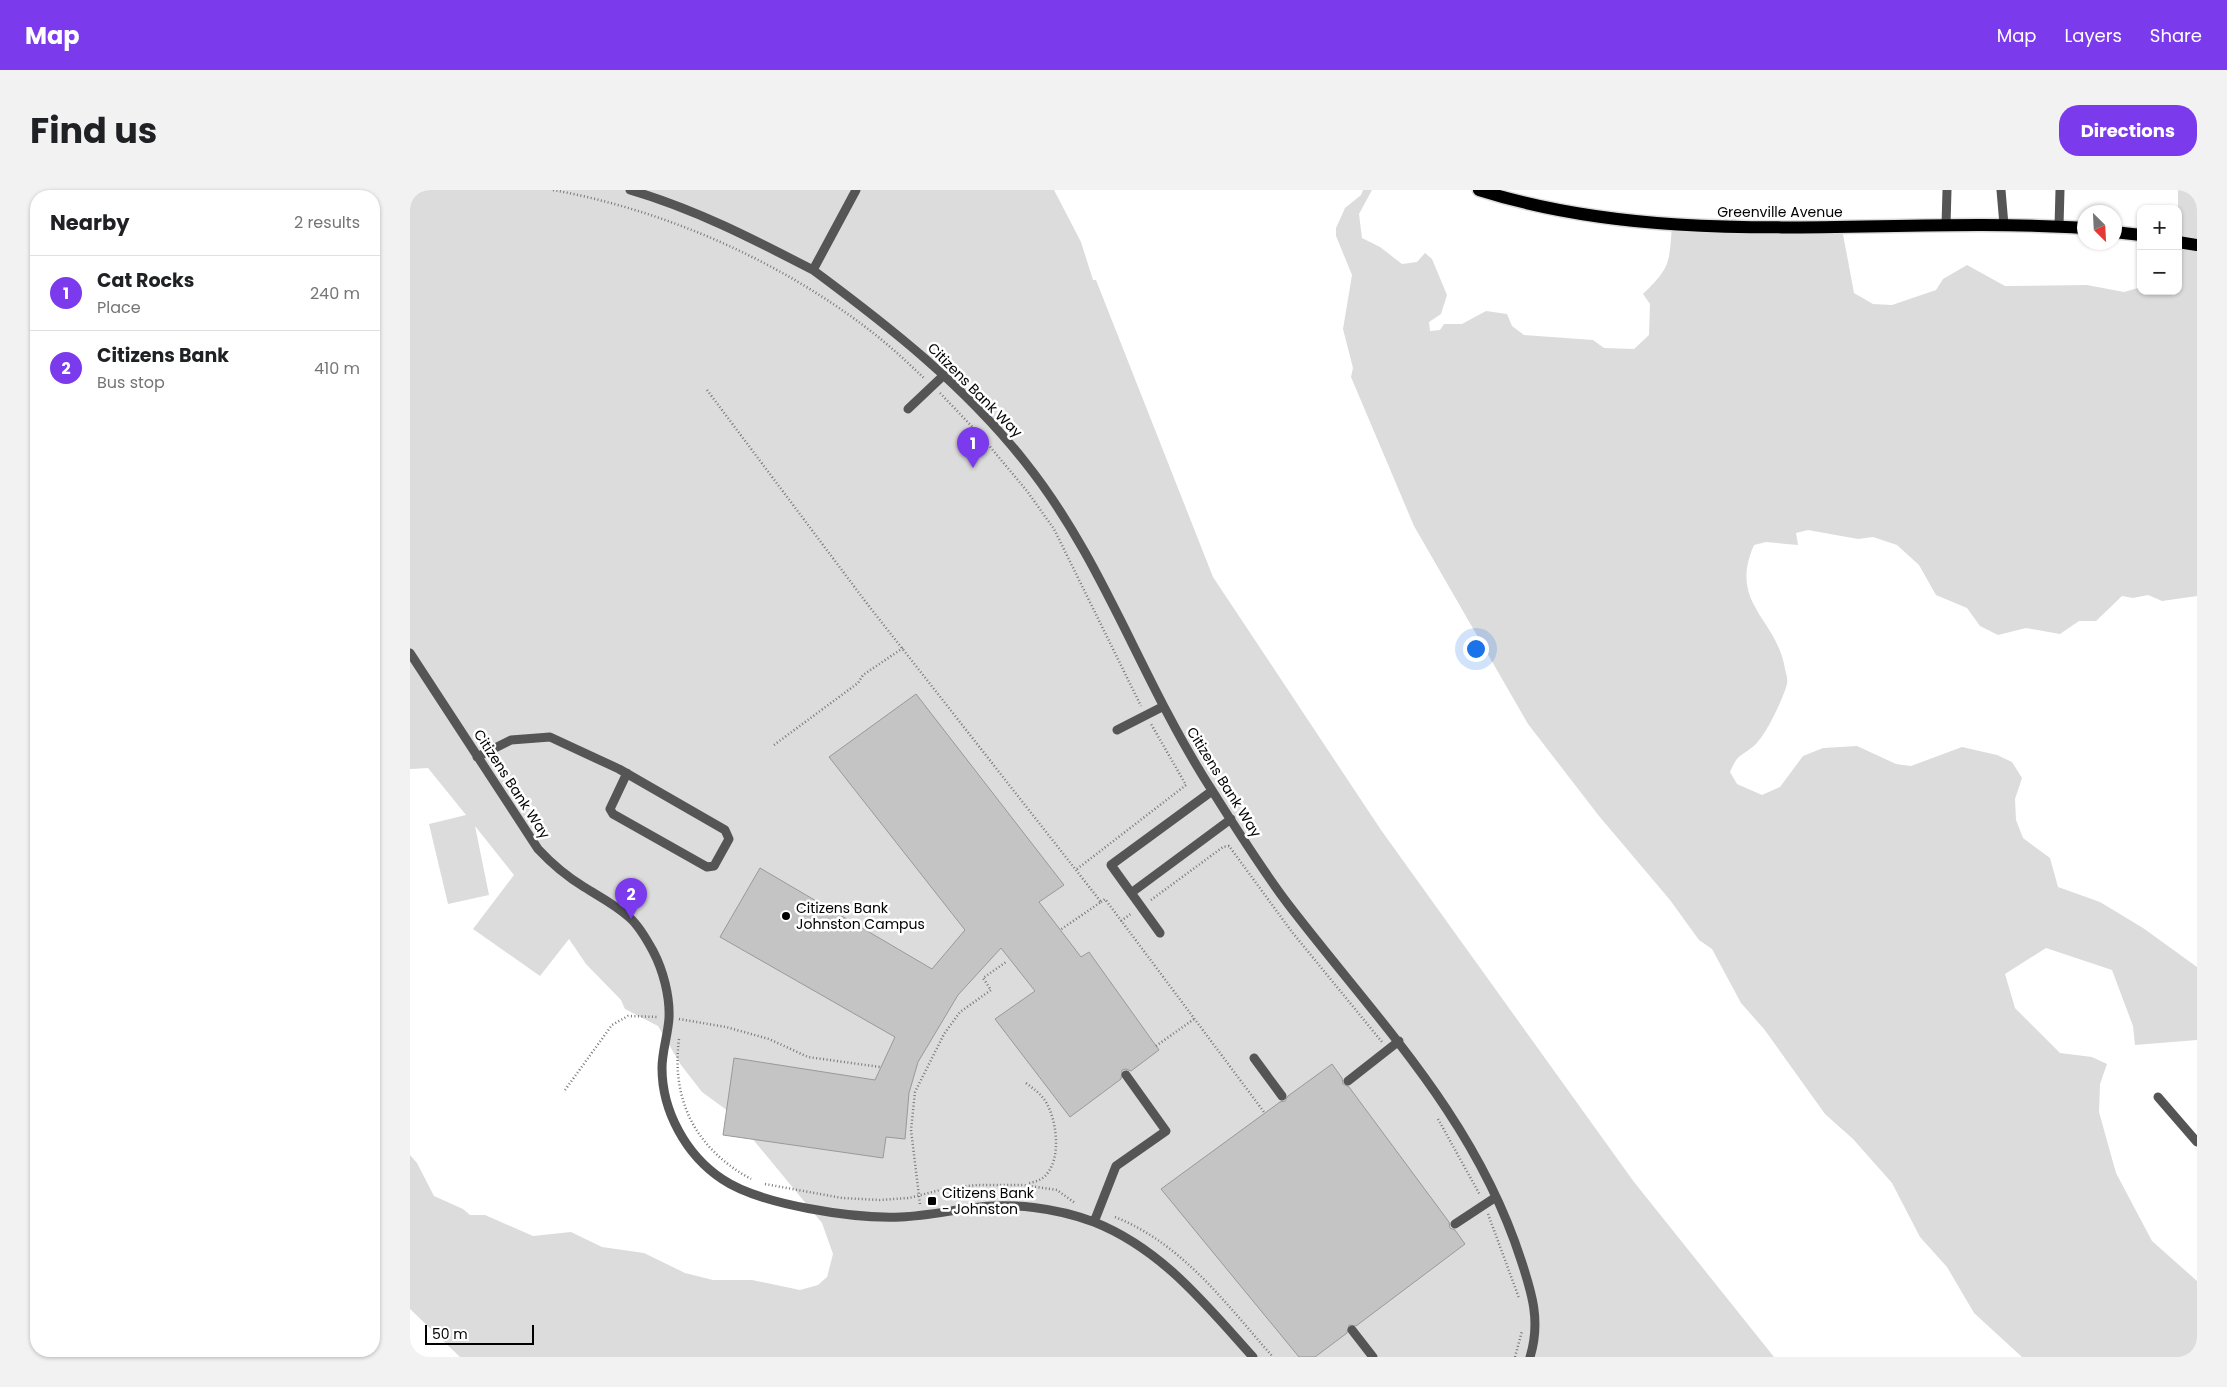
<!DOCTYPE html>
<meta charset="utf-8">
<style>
body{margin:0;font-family:Poppins,sans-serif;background:#f2f2f2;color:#202124}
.controls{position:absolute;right:15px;top:15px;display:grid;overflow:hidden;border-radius:10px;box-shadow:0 1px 4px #0004}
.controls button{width:45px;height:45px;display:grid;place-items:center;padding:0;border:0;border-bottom:1px solid #e0e0e0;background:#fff;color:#202124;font:25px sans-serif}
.compass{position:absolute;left:1667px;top:15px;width:45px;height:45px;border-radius:50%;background:#fff;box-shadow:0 1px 4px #0004;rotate:156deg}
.scale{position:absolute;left:15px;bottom:12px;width:109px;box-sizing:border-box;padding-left:5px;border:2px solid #000;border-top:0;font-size:14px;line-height:18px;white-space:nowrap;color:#000;-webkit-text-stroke:4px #fff;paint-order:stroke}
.you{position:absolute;left:1065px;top:458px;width:18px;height:18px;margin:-12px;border:4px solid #fff;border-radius:50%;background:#1a73e8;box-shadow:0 0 0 8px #1a73e833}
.badge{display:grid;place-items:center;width:32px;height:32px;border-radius:50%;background:#7c3aed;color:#fff;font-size:16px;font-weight:700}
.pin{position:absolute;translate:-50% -41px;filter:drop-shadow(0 1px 2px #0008)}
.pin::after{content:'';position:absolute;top:26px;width:18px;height:15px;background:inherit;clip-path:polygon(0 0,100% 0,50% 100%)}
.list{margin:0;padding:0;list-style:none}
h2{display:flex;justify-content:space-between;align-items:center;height:65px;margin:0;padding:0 20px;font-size:21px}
h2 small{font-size:16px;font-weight:400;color:#757577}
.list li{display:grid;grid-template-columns:32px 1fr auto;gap:15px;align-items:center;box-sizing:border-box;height:75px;padding:0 20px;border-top:1px solid #e0e0e0}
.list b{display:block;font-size:19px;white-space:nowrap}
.list p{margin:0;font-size:16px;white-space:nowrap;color:#757577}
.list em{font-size:16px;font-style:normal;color:#757577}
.map{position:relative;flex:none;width:1787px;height:1167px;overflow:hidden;border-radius:20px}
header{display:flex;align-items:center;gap:30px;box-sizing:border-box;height:70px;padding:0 25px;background:#7c3aed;color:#fff}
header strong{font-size:24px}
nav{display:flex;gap:28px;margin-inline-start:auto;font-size:18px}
.intro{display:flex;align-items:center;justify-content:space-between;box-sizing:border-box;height:120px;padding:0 30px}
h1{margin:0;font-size:35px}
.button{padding:12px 22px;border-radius:20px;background:#7c3aed;color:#fff;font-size:18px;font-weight:700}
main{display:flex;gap:30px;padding:0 30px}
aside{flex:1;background:#fff;border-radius:20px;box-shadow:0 1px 4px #0004}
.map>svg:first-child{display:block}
.green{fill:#dcdcdc}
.building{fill:#c4c4c4;stroke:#999}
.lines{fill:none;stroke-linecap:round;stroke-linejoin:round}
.primary-casing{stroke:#dbdbdb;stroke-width:15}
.path{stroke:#777;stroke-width:2.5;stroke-dasharray:1 2.5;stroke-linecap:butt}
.service{stroke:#555;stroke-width:9}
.primary{stroke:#000;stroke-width:12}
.poi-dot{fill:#000;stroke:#fff;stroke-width:2}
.labels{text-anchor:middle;stroke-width:5;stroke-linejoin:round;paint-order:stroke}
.street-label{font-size:14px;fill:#000;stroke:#fff}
.poi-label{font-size:14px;fill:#000;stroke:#fff;text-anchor:start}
</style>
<header>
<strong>Map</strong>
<nav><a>Map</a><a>Layers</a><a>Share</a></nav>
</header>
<div class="intro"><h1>Find us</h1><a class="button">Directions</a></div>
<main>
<aside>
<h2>Nearby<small>2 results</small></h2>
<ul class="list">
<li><span class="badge">1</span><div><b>Cat Rocks</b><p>Place</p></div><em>240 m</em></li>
<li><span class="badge">2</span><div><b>Citizens Bank</b><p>Bus stop</p></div><em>410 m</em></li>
</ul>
</aside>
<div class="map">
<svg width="1787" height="1167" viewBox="0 0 1787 1167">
<rect width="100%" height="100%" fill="#fff"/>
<!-- green -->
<path class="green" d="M0,0H644L671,52L683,90H686L803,387L971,640L1224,992L1364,1167H50L0,1119V965L7,973L24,1006L53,1019L60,1025H75L123,1046L161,1042L192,1057L234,1063L275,1083L303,1090H342L390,1100L408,1095L417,1087L423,1064L412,1033L322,924L292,902L271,875L248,836L215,819L211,810L176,774L159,749L130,786L63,739L104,685L65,636L79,705L38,714L19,634L56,625L18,578L0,579Z
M953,0H962L949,24L952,48L970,57L992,74L1007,72L1015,63L1022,69L1037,105L1031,124L1019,132L1020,141L1030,140L1034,134H1052L1076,121L1097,124L1102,136L1114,145L1183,150L1194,158L1224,159L1239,145L1240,114L1233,104C1261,77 1259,73 1262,36L1432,39L1444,103L1463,114L1482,115L1526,100L1533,89L1557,75L1595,96L1677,95L1714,102L1731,97V101H1768V0H1787V406L1752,411L1738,405L1723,408L1712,406L1686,431H1669L1650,444L1616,438L1588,445L1570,436L1557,418L1526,405L1509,375L1487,355L1463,347L1448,349L1398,340L1386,343L1388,355L1356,352L1344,355C1318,414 1367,428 1375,479C1376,483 1378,489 1377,494C1373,509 1356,545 1345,555C1331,567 1328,563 1320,582L1327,594L1352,605L1370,597L1393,566L1413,558L1447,556L1486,574L1501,576L1552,557L1587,565L1602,572L1612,588L1605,609L1606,630L1613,648L1640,668L1648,697L1690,712L1733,738L1787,777V850L1725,855L1723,836L1702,780L1636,758L1595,784L1605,818L1650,863L1682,867L1697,874L1690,894L1689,922L1706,983L1742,1051L1787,1091V1167H1612L1564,1123L1537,1077L1510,1047L1482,993L1443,949L1415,924L1354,839L1331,813L1302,759L1289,750L1260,710L1189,626L1118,534L1004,336L941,187L943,178L933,139L942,85L926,46V38L935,18L951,5Z"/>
<!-- building -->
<path class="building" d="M506,504L654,695L629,712L671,767L679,762L749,860L721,881L716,879L712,880L711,889L660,927L585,829L625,801L591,758L548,805L508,872L499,903L495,949L476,947L473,968L313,945L324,868L465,890L485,847L310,747L350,678L522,779L555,740L419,567Z
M922,874L932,888L933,894L939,897L1039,1032L1040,1038L1045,1040L1055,1054L946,1136L939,1135L937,1143L905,1167H889L751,999L870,912L875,911L878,906Z"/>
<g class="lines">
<!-- primary casing -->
<g class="primary-casing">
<path id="primary" d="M1069,0C1265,62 1473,25 1674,38
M1704,42L1731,45
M1768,52L1787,55"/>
</g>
<!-- path -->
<path class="path" d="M143,0C254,20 368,70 458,139C478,154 497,172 515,189
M297,200L455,411L691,712L650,740
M530,203L571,246L617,301L644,339L731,516
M364,555L448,493L453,485L493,458
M667,679L776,595L741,534
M741,710L813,657L819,656L882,742L972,852
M691,712L695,709L854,922
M711,731L722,723
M269,829L316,837L359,849L398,867L470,877
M269,849C261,911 286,959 341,989
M746,856L784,829
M616,893C624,899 631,904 636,912C647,931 652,969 635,986C630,991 623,992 617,994
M155,900L202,835L218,826L248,827
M1028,929L1070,1005
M355,994L432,1008L470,1010L499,1008L538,998L568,995H613L647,1000L665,1013
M510,1014L501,940L505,902L534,844L550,822L581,800L573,788L596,772
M1078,1024L1109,1108
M705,1027C773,1054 816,1114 863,1167
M1105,1167L1112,1141"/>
<!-- service -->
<path class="service" d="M220,0C285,19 343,49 403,80L446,0
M1591,0L1594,35
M1536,35L1537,0
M1649,36L1650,0
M403,80C480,137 555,196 615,272C691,367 729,483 793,586C820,629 847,673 878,714C966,829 1065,927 1111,1070C1122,1103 1131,1132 1120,1167
M498,219L534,185
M0,463L128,659C142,674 156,686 174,697C190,707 206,715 220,728C229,736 237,750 243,761C253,780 260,806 259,828C258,845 252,861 252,878C252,921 276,965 312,989C350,1015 445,1029 491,1027C515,1026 538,1021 561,1018C601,1012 647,1018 684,1032C752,1059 796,1115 843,1167
M707,540L752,517
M67,567L101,550L140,547L209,579L315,640L319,649L304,676L297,677L203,624L200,619L217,583
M721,703L821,629
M750,743L701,675L802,601
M844,868L872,906
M938,891L989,851
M1748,907L1787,952
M684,1032L706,976L756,941L716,885
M1045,1034L1086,1007
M942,1140L963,1167"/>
<!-- primary -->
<use href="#primary" class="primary"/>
</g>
<!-- markers -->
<g class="poi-dot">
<circle cx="376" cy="726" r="5"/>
<rect x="517" y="1006" width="10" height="10" rx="2.5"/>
</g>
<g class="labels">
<!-- street labels -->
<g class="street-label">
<text x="1370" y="27">Greenville Avenue</text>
<text transform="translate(565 200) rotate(45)" y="5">Citizens Bank Way</text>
<text transform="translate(814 592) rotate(58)" y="5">Citizens Bank Way</text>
<text transform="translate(102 594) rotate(57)" y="5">Citizens Bank Way</text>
</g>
<!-- poi labels -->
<g class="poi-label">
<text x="386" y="723">Citizens Bank<tspan x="386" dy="16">Johnston Campus</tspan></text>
<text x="532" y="1008">Citizens Bank<tspan x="532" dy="16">- Johnston</tspan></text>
</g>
</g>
</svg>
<div class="controls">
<button>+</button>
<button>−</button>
</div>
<svg class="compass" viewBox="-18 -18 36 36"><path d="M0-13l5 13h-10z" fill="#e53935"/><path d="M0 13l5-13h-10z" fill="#757577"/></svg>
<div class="scale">50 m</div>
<div class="you"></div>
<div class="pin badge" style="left:563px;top:278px">1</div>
<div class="pin badge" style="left:221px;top:729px">2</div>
</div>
</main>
